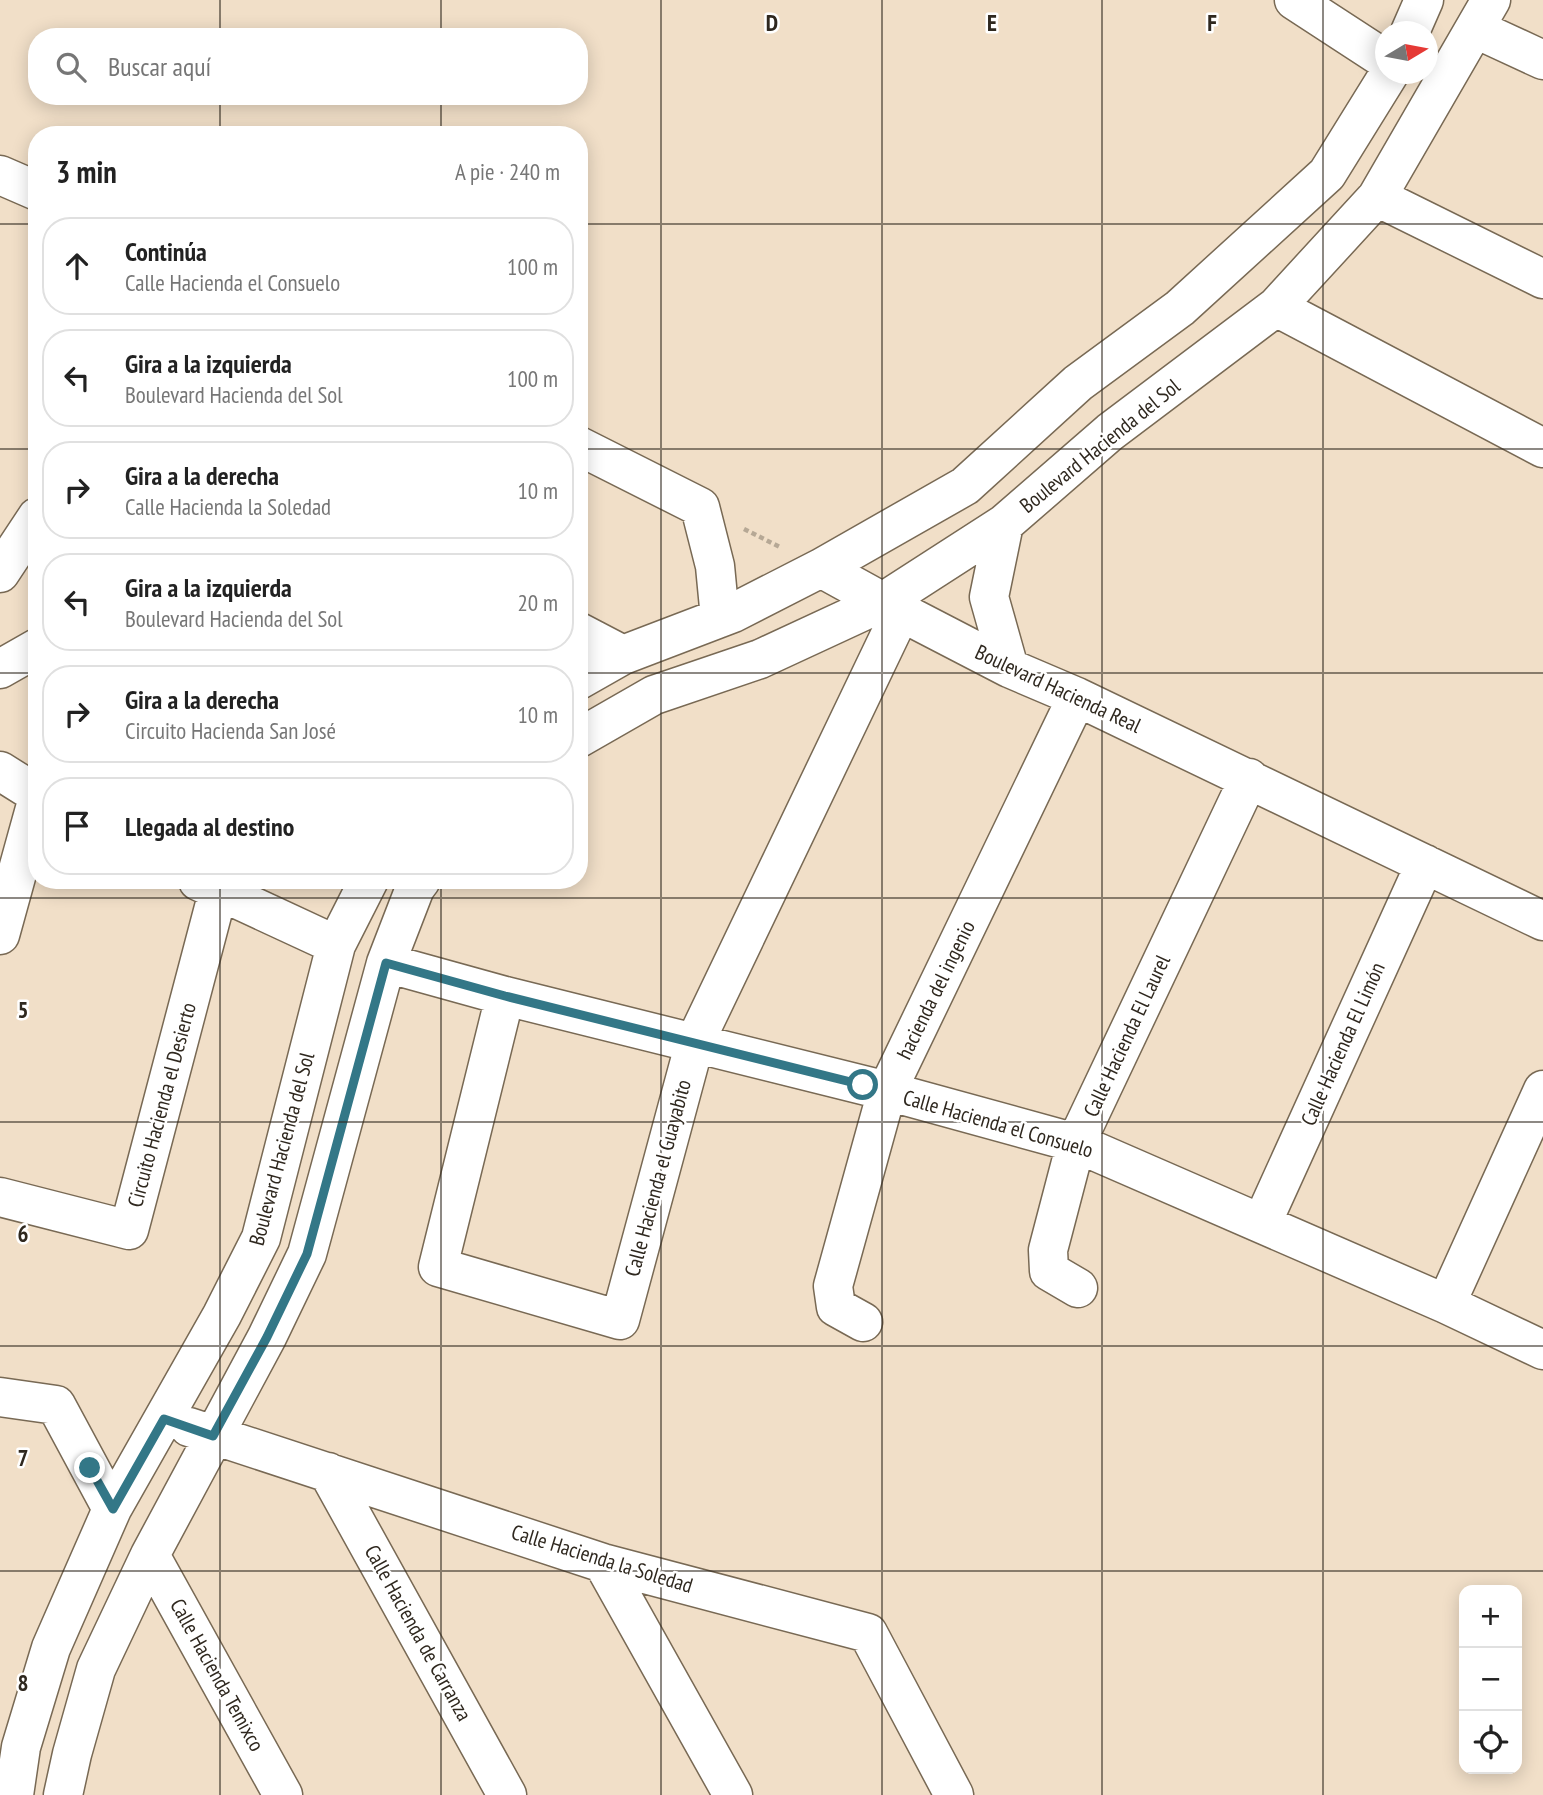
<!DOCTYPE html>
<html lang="es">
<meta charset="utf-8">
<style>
body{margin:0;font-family:"PT Sans Narrow",sans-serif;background:#f2f2f2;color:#222}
.controls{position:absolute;right:21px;bottom:21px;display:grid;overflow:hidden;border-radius:14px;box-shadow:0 4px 18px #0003}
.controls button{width:63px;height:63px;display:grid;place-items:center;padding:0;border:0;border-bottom:2px solid #e0e0e0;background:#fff;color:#222;font:35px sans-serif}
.compass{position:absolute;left:1375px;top:21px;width:63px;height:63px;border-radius:50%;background:#fff;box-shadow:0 4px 18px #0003;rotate:80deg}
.stop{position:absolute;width:21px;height:21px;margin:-16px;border:5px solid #337787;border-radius:50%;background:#fff}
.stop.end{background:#337787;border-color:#fff;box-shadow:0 2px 7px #0008}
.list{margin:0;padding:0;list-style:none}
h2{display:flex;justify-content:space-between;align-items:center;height:91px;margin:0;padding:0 28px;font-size:30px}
h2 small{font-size:23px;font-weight:400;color:#767676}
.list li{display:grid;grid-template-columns:46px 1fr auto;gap:21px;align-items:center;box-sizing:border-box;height:98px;margin:0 14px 14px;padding:0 14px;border:2px solid #e0e0e0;border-radius:28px}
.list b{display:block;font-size:26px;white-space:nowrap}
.list p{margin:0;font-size:23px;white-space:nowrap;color:#767676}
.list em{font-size:23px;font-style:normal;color:#767676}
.icon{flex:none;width:38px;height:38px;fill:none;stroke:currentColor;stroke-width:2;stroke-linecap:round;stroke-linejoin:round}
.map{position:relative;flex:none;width:1543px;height:1795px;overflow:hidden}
.search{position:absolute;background:#fff;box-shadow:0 4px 18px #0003;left:28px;top:28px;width:560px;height:77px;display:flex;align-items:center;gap:18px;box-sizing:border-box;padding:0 24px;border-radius:28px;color:#767676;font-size:26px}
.panel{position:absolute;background:#fff;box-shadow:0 4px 18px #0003;left:28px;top:126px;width:560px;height:763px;border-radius:28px}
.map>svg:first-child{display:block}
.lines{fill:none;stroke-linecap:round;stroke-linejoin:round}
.minor-casing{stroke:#786954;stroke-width:41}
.path{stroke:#b6a895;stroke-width:4.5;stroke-dasharray:5 3.5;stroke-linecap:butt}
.minor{stroke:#fff;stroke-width:38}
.route{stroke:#337787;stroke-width:9}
.grid{fill:none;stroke:#2f281f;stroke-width:2;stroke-opacity:0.55}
.labels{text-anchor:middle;stroke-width:5;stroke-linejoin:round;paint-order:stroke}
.street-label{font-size:21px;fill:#2f281f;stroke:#fff}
.grid-label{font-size:23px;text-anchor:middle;font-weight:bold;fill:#2f281f;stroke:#fff;stroke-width:5;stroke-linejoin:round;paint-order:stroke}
</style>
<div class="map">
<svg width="1543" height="1795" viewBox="0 0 1543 1795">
<rect width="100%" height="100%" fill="#f1dfc8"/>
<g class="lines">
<!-- minor casing -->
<g class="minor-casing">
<path id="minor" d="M1294,0L1386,60
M1476,29L1543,60
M1410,32L1424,0
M0,175L37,191
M1377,197L1543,279
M1276,307L1543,448
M579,446L700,507L715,566L720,618
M1004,524L989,597L1009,668
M821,568L901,612L1009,668L1077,697L1543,921
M0,573L37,517
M579,632L623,655
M0,669L37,648
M579,680L623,655L733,613L821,568L965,486L1078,383L1180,308L1327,174L1389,74
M579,738L654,695L760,659L883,602L1004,524L1110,432L1276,307L1377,197L1491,0
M0,771L37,794
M198,881L336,945
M0,935L37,801
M386,963L505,996L887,1091L1076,1143L1446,1304L1543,1350
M505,996L438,1267L620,1320L695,1042L901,612
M0,1197L129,1230L218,892
M1262,1223L1425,864
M1078,1288L1049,1271L1048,1250L1076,1143L1249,778
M1446,1304L1543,1090
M863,1322L836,1307L833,1286L887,1091L1077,697
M0,1397L56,1405L112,1509
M189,1427L603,1563L868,1633L954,1795
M328,1472L507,1795
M150,1555L283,1795
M603,1563L733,1795
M14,1795L21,1747L51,1648L112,1509L222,1315L261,1238L336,945L369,880
M63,1795L72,1754L96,1669L150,1555L267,1337L307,1254L386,963L415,888L421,880"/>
</g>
<!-- path -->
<path class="path" d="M744,529L780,547"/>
<!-- minor -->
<use href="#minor" class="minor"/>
</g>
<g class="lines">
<!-- route -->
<path class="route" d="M90,1468L113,1509L164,1419L213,1436L267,1337L307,1254L386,963L505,996L863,1085"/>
</g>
<!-- grid -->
<path class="grid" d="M220,0V37M441,0V37M661,0V1795M882,0V1795M1102,0V1795M1323,0V1795M220,96V135M441,96V135M0,224H37M579,224H1543M0,449H37M579,449H1543M0,673H37M579,673H1543M220,880V1795M441,880V1795M0,898H1543M0,1122H1543M0,1346H1543M0,1571H1543"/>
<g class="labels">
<!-- street labels -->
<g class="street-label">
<text transform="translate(1100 446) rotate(-39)" y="7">Boulevard Hacienda del Sol</text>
<text transform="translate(1058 689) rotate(25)" y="7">Boulevard Hacienda Real</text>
<text transform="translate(936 990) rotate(-64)" y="7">hacienda del ingenio</text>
<text transform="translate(1127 1036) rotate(-65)" y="7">Calle Hacienda El Laurel</text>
<text transform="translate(1343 1044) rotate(-66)" y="7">Calle Hacienda El Limón</text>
<text transform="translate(162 1105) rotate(-75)" y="7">Circuito Hacienda el Desierto</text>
<text transform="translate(998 1124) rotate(16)" y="7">Calle Hacienda el Consuelo</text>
<text transform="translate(282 1149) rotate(-75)" y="7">Boulevard Hacienda del Sol</text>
<text transform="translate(658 1178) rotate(-75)" y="7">Calle Hacienda el Guayabito</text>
<text transform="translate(602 1559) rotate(17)" y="7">Calle Hacienda la Soledad</text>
<text transform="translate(418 1633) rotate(61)" y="7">Calle Hacienda de Carranza</text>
<text transform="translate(217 1675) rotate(61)" y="7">Calle Hacienda Temixco</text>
</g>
</g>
<g class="grid-label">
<text x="772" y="31">D</text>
<text x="992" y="31">E</text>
<text x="1212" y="31">F</text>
<text x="23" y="1018">5</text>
<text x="23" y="1242">6</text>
<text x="23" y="1466">7</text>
<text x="23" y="1691">8</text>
</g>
</svg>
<div class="controls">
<button>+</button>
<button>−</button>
<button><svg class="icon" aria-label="locate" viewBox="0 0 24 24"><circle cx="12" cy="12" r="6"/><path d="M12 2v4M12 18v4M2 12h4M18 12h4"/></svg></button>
</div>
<svg class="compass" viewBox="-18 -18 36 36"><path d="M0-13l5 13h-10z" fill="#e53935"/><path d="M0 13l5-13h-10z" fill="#767676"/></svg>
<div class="stop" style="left:863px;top:1085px"></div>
<div class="stop end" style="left:90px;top:1468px"></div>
<div class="search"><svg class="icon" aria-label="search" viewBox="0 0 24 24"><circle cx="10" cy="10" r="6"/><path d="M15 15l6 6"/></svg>Buscar aquí</div>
<section class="panel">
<h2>3 min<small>A pie · 240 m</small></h2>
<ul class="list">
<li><svg class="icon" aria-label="ahead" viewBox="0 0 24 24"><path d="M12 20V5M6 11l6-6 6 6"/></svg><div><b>Continúa</b><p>Calle Hacienda el Consuelo</p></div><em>100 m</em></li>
<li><svg class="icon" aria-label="left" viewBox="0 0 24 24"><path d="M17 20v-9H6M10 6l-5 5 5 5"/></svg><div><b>Gira a la izquierda</b><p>Boulevard Hacienda del Sol</p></div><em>100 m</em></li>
<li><svg class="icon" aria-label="right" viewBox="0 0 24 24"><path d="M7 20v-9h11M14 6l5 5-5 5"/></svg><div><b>Gira a la derecha</b><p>Calle Hacienda la Soledad</p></div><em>10 m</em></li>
<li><svg class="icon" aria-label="left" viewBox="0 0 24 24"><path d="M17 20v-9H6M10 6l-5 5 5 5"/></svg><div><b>Gira a la izquierda</b><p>Boulevard Hacienda del Sol</p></div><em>20 m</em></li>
<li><svg class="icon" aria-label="right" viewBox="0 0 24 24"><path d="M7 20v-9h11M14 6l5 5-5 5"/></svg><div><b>Gira a la derecha</b><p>Circuito Hacienda San José</p></div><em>10 m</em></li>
<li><svg class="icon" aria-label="arrive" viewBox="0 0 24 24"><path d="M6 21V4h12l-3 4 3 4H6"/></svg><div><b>Llegada al destino</b></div></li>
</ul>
</section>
</div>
